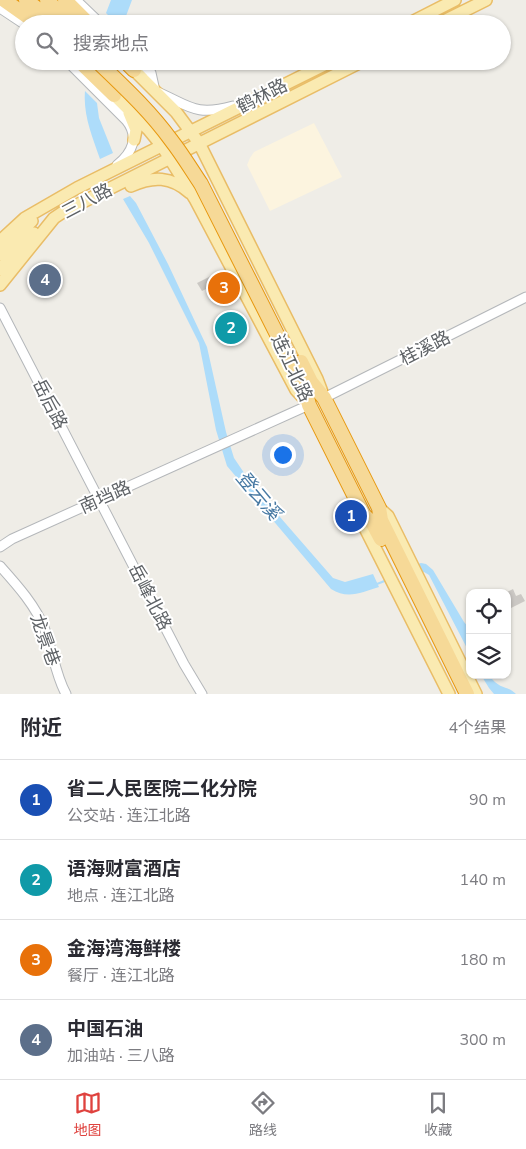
<!DOCTYPE html>
<html lang="zh">
<meta charset="utf-8">
<style>
body{margin:0;font-family:"Nunito Sans","Noto Sans SC",sans-serif;background:#f7f7f7;color:#2b2b33}
.controls{position:absolute;right:15px;bottom:15px;display:grid;overflow:hidden;border-radius:10px;box-shadow:0 1px 4px #0004}
.controls button{width:45px;height:45px;display:grid;place-items:center;padding:0;border:0;border-bottom:1px solid #e1e1e2;background:#fff;color:#2b2b33;font:25px sans-serif}
.you{position:absolute;left:282px;top:454px;width:18px;height:18px;margin:-12px;border:4px solid #fff;border-radius:50%;background:#1a73e8;box-shadow:0 0 0 8px #1a73e833}
.badge{display:grid;place-items:center;width:32px;height:32px;border-radius:50%;background:#df423e;color:#fff;font-size:16px;font-weight:700}
.pin{position:absolute;translate:-50% -50%;border:2px solid #fff;box-shadow:0 1px 5px #0006}
.list{margin:0;padding:0;list-style:none}
h2{display:flex;justify-content:space-between;align-items:center;height:65px;margin:0;padding:0 20px;font-size:21px}
h2 small{font-size:16px;font-weight:400;color:#7c7c81}
.list li{display:grid;grid-template-columns:32px 1fr auto;gap:15px;align-items:center;box-sizing:border-box;height:80px;padding:0 20px;border-top:1px solid #e1e1e2}
.list b{display:block;font-size:19px;white-space:nowrap}
.list p{margin:0;font-size:16px;white-space:nowrap;color:#7c7c81}
.list em{font-size:16px;font-style:normal;color:#7c7c81}
.icon{flex:none;width:28px;height:28px;fill:none;stroke:currentColor;stroke-width:2;stroke-linecap:round;stroke-linejoin:round}
.map{position:relative;flex:none;width:526px;height:694px;overflow:hidden}
.search{position:absolute;background:#fff;box-shadow:0 1px 4px #0004;left:15px;right:15px;top:15px;height:55px;display:flex;align-items:center;gap:12px;box-sizing:border-box;padding:0 18px;border-radius:28px;color:#7c7c81;font-size:19px}
.sheet{height:385px;background:#fff}
nav{display:flex;justify-content:space-around;align-items:center;box-sizing:border-box;height:70px;border-top:1px solid #e1e1e2;background:#fff;font-size:14px;color:#7c7c81}
nav a{display:grid;justify-items:center;gap:2px}
nav .on{color:#df423e}
.map>svg:first-child{display:block}
.commercial{fill:#fcf4df}
.water{fill:#addcfa}
.lines{fill:none;stroke-linecap:round;stroke-linejoin:round}
.stream{stroke:#addcfa;stroke-width:2}
.building{fill:#cbc8c4}
.minor-casing{stroke:#b4b7ba;stroke-width:11}
.major-casing{stroke:#e9bd67;stroke-width:14}
.highway-casing{stroke:#e7980f;stroke-width:16}
.minor{stroke:#fff;stroke-width:9}
.major{stroke:#faeab1;stroke-width:11}
.highway{stroke:#f6d997;stroke-width:14}
.highway-bridge-casing{stroke:#e7980f;stroke-width:16;stroke-linecap:butt}
.highway-bridge{stroke:#f6d997;stroke-width:14}
.labels{text-anchor:middle;stroke-width:4;stroke-linejoin:round;paint-order:stroke}
.street-label{font-size:18px;fill:#5e6266;stroke:#fff}
.water-label{font-size:19px;font-style:italic;fill:#4779a3;stroke:#fff}
</style>
<div class="map">
<svg width="526" height="694" viewBox="0 0 526 694">
<rect width="100%" height="100%" fill="#efede7"/>
<!-- commercial -->
<path class="commercial" d="M314,123L342,177L270,211L247,165L250,158L254,152Z"/>
<!-- water -->
<path class="water" d="M111,0H132L123,24H117L106,13Z
M85,91L97,103L99,118L113,153L100,159C92,136 83,115 85,91Z
M130,196L136,203L168,264L207,347L226,432L234,458L253,486L333,578L345,582L373,574L379,587C362,592 348,600 331,589L227,466L216,430L199,343L149,243L123,199Z
M421,563L426,564L433,570L464,622L470,629V654L429,575L424,572L419,573L418,564Z
M481,675H489C500,691 508,685 516,694H494L489,688Z"/>
<g class="lines">
<!-- stream -->
<path class="stream" d="M377,584L387,580"/>
</g>
<!-- building -->
<path class="building" d="M221,271L236,299L226,304L216,284L202,291L197,283Z
M239,315L247,331L224,342L219,340L215,333L218,331L215,326Z
M513,589L516,596L521,594L525,601L507,610V592Z"/>
<g class="lines">
<!-- minor casing -->
<g class="minor-casing">
<path id="minor" d="M76,0L101,24
M0,8L24,24
M67,61L126,120C140,137 132,153 117,165
M139,61L151,73L155,91C189,105 194,117 233,106
M0,308L184,664L202,694
M324,398L526,297
M0,547L12,539L309,405
M0,566C17,585 36,606 45,630C53,651 55,674 66,694"/>
</g>
<!-- major casing -->
<g class="major-casing">
<path id="major" d="M408,24L455,0
M438,24L486,0
M134,70L176,112L199,143L317,379L322,392
M114,95L148,129L162,146L195,199L296,390L309,404
M129,113L136,130L134,140
M131,186C153,176 171,176 190,193
M0,241L25,218L77,188L332,61
M0,255L15,237L32,221
M0,270L20,245L34,233
M0,285L54,218L63,212L363,61
M379,508L388,516L476,694
M364,515L365,528L449,694"/>
</g>
<!-- highway casing -->
<g class="highway-casing">
<path id="highway" d="M4,0L38,24
M26,0L57,24
M47,0L71,24
M65,0L89,24
M79,61L114,95
M125,61L134,70
M301,362L311,382L324,398L379,508L381,520L467,694
M297,373L304,386L309,405L364,515L373,524L381,539"/>
</g>
<!-- minor -->
<use href="#minor" class="minor"/>
<!-- major -->
<use href="#major" class="major"/>
<!-- highway -->
<use href="#highway" class="highway"/>
<!-- highway-bridge casing -->
<g class="highway-bridge-casing">
<path id="highway-bridge" d="M97,61C123,86 150,111 171,140C182,154 191,169 201,184L293,366"/>
</g>
<!-- highway-bridge -->
<use href="#highway-bridge" class="highway-bridge"/>
</g>
<g class="labels">
<!-- street labels -->
<g class="street-label">
<text transform="translate(262 96) rotate(-27)" y="6">鹤林路</text>
<text transform="translate(87 201) rotate(-28)" y="6">三八路</text>
<text transform="translate(425 348) rotate(-27)" y="6">桂溪路</text>
<text transform="translate(292 368) rotate(65)" y="6">连江北路</text>
<text transform="translate(50 404) rotate(63)" y="6">岳后路</text>
<text transform="translate(105 497) rotate(-24)" y="6">南垱路</text>
<text transform="translate(150 597) rotate(63)" y="6">岳峰北路</text>
<text transform="translate(45 640) rotate(70)" y="6">龙景巷</text>
</g>
<!-- water labels -->
<g class="water-label">
<text transform="translate(259 495) rotate(50)" y="7">登云溪</text>
</g>
</g>
</svg>
<div class="controls">
<button><svg class="icon" aria-label="locate" viewBox="0 0 24 24"><circle cx="12" cy="12" r="6"/><path d="M12 2v4M12 18v4M2 12h4M18 12h4"/></svg></button>
<button><svg class="icon" aria-label="layers" viewBox="0 0 24 24"><path d="M12 4l9 5-9 5-9-5zM3 14l9 5 9-5"/></svg></button>
</div>
<div class="you"></div>
<div class="pin badge" style="left:351px;top:516px;background:#1a4fb4">1</div>
<div class="pin badge" style="left:231px;top:328px;background:#0f9aa8">2</div>
<div class="pin badge" style="left:224px;top:288px;background:#e8710a">3</div>
<div class="pin badge" style="left:45px;top:280px;background:#5c6f8a">4</div>
<div class="search"><svg class="icon" aria-label="search" viewBox="0 0 24 24"><circle cx="10" cy="10" r="6"/><path d="M15 15l6 6"/></svg>搜索地点</div>
</div>
<section class="sheet">
<h2>附近<small>4个结果</small></h2>
<ul class="list">
<li><span class="badge" style="background:#1a4fb4">1</span><div><b>省二人民医院二化分院</b><p>公交站 · 连江北路</p></div><em>90 m</em></li>
<li><span class="badge" style="background:#0f9aa8">2</span><div><b>语海财富酒店</b><p>地点 · 连江北路</p></div><em>140 m</em></li>
<li><span class="badge" style="background:#e8710a">3</span><div><b>金海湾海鲜楼</b><p>餐厅 · 连江北路</p></div><em>180 m</em></li>
<li><span class="badge" style="background:#5c6f8a">4</span><div><b>中国石油</b><p>加油站 · 三八路</p></div><em>300 m</em></li>
</ul>
</section>
<nav>
<a class="on"><svg class="icon" aria-label="map" viewBox="0 0 24 24"><path d="M3 6l6-2 6 2 6-2v14l-6 2-6-2-6 2zM9 4v14M15 6v14"/></svg>地图</a>
<a><svg class="icon" aria-label="directions" viewBox="0 0 24 24"><path d="M12 3l9 9-9 9-9-9zM9 14v-3h6M13 9l2 2-2 2"/></svg>路线</a>
<a><svg class="icon" aria-label="saved" viewBox="0 0 24 24"><path d="M7 4h10v16l-5-4-5 4z"/></svg>收藏</a>
</nav>
